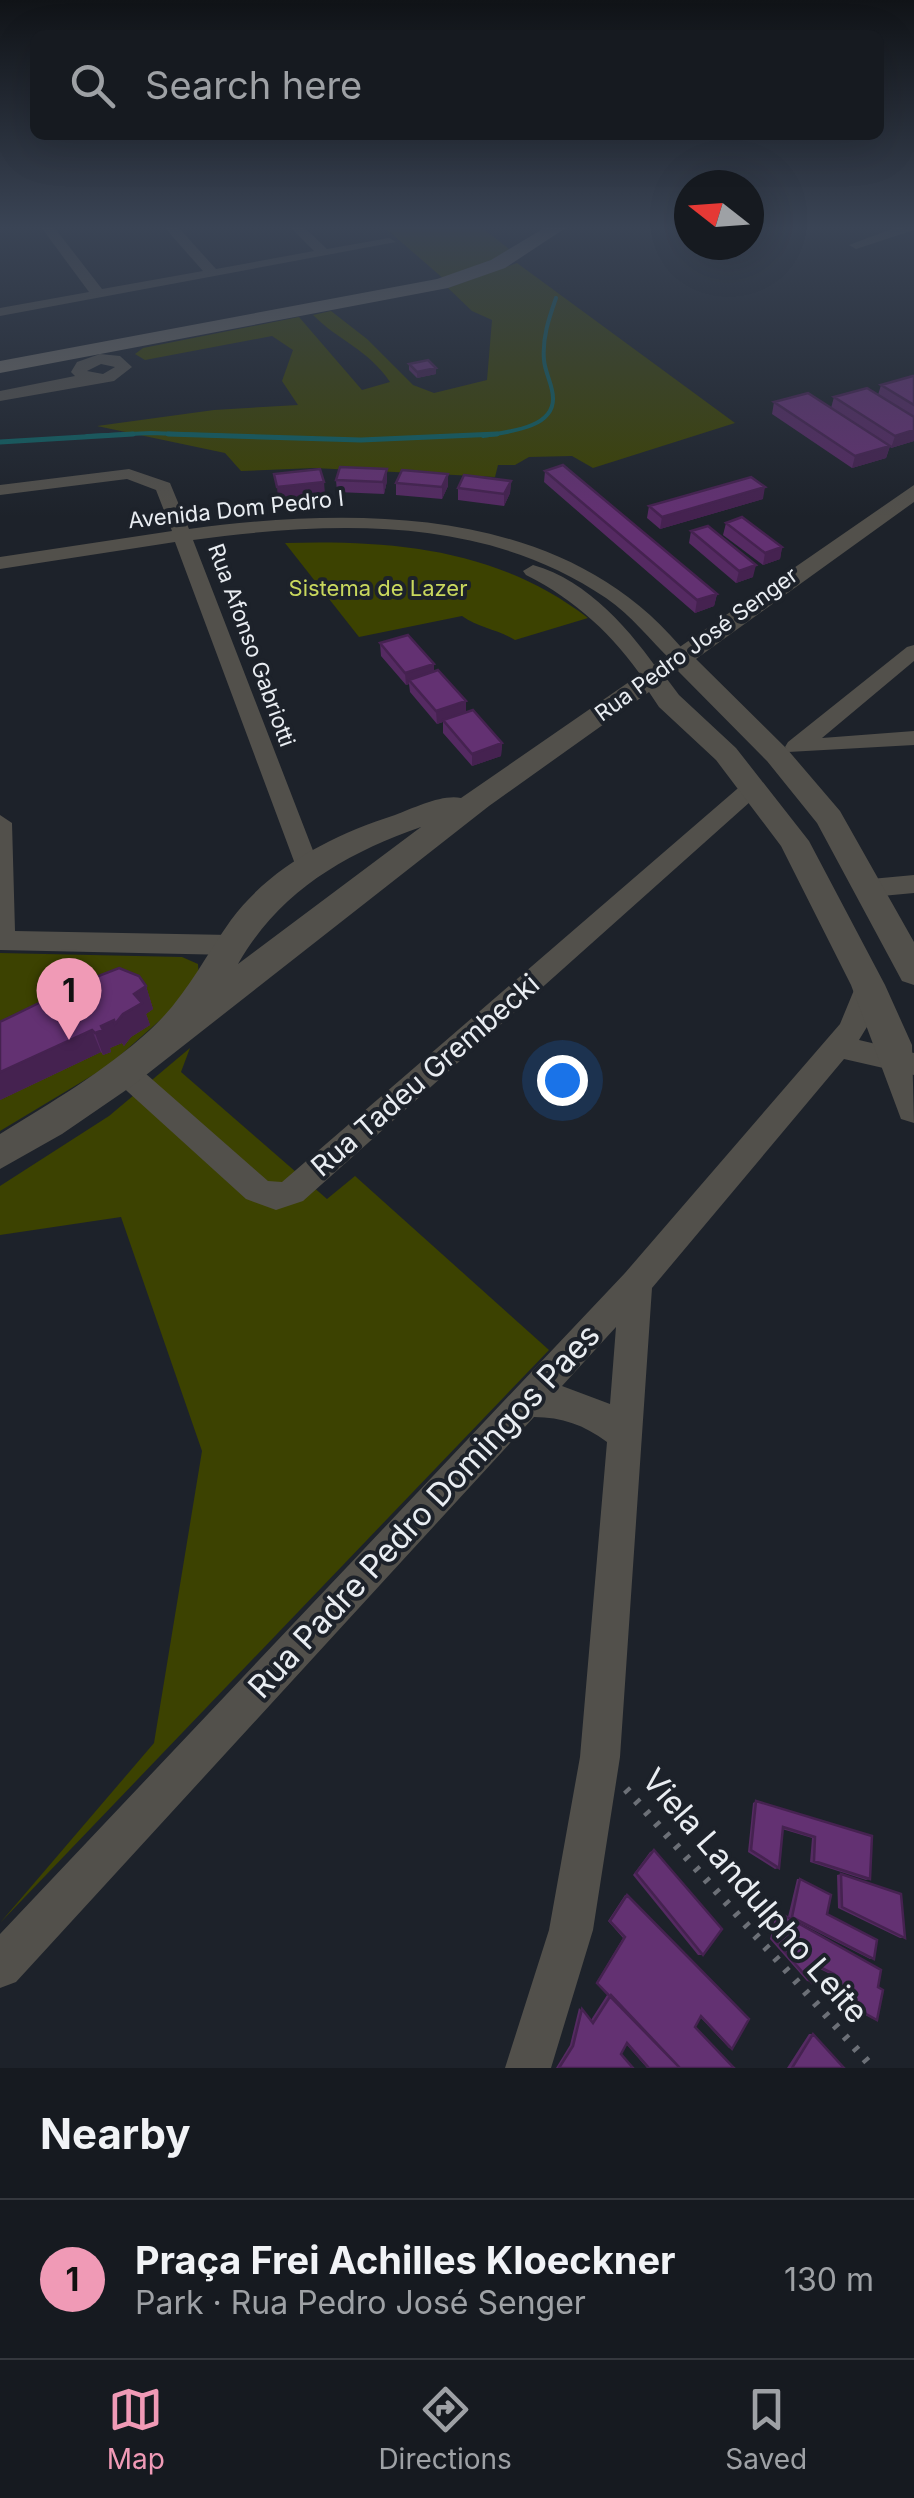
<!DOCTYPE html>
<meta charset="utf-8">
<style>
body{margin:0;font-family:Inter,sans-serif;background:#23272d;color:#f1f3f6}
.compass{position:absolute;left:674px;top:170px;width:90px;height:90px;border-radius:50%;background:#161a20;box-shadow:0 10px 40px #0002;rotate:287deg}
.you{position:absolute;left:562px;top:1080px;width:35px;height:35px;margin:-25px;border:8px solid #fff;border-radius:50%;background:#1a73e8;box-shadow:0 0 0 15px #1a73e833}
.badge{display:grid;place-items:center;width:65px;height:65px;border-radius:50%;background:#f09ab6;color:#111;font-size:32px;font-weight:700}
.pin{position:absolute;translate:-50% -82px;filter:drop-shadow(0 2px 5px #0008)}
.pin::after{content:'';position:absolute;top:52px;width:35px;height:30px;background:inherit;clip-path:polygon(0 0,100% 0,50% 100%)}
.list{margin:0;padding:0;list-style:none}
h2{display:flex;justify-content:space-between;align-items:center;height:130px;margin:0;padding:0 40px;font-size:42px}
h2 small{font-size:32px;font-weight:400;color:#9ea1a5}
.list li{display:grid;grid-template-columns:65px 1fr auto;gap:30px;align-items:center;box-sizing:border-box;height:160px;padding:0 40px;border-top:2px solid #35383e}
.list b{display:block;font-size:38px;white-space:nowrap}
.list p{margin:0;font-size:32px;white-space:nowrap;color:#9ea1a5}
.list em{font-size:32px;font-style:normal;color:#9ea1a5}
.icon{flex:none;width:55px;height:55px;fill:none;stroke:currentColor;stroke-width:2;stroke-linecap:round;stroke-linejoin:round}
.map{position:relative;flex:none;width:914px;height:2068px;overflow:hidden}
.search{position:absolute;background:#161a20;box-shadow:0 10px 40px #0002;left:30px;right:30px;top:30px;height:110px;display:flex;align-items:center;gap:25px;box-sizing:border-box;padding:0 35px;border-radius:15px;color:#9ea1a5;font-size:38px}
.sheet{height:290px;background:#161a20}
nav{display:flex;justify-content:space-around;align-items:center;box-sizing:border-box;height:140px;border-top:2px solid #35383e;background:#161a20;font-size:28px;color:#9ea1a5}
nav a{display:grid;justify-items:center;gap:5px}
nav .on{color:#f09ab6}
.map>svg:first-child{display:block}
.green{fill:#3c4201}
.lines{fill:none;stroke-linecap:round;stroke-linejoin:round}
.stream-far1{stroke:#0f5f60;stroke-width:4}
.stream{stroke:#0f5f60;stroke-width:5}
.path{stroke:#6c7077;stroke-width:8;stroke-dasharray:4 11;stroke-linecap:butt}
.minor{fill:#52504b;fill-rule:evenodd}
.tertiary{fill:#52504b;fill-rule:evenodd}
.secondary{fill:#6c6963;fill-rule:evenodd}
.wall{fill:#552a62}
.shaded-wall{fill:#452250}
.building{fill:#633172;stroke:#452250;stroke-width:2.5}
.labels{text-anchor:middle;stroke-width:8;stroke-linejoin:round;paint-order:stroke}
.far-street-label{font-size:22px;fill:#e9edf2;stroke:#1d222a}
.far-park-label{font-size:22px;fill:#c9d85d;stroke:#1d222a}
.street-label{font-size:28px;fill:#e9edf2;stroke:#1d222a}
.near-street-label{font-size:32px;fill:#e9edf2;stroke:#1d222a}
</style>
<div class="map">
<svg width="914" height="2068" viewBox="0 0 914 2068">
<rect width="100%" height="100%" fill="#1d222a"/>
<!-- green -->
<path class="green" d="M384,227H481L509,249L491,262L445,280Z
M517,263L735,423L593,468L572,456L529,457L515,465H498L495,477L314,468L241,471L225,453L97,426L214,410L298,405L282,381L293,350L272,336L145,360L135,354L143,348L299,317L362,390L390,382C368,349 340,342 313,315L331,311L367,339L413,385L434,393L487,380L492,320L472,311L448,288Z
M285,543C395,540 498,549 588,618L515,640C497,629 479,628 462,616L359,637Z
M0,953L182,957L198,964L199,978L166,1015L108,1066L0,1131Z
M190,1048L181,1072L327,1199L355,1176L549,1350L0,1923L154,1743L202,1451L121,1217L0,1235V1186L109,1116Z"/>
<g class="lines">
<!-- stream-far1 -->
<path class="stream-far1" d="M87,436L151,433L227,436
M483,436C505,432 554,429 553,398C553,385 545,373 544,360C542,338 549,318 556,298"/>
<!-- stream -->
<path class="stream" d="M168,434L361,440L497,434
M0,442L133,434"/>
<!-- path -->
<path class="path" d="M626,1789L873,2068"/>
<!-- minor -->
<path class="minor" d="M41,227H54L102,289L203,271L164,227H178L216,269L314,251L290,227H304L327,249L389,238L396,242L0,316V308L89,292Z
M897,227L914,230L856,249L849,245Z
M100,354L120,356L132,367L114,381L0,401V391L75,376L71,372L77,362ZM101,364L115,367L103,374L87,371Z
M129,469L170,483L189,529C363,506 570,505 689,657L686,661H672C650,640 631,615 606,598C484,515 334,521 193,540L319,866L316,872H298L175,542L0,569V557L172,531L156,490L127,479L0,495V485Z
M533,565C588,580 632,632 663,677L659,681H645C613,635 576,600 526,575L523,571Z
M914,645V661L822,738L914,731V745L788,752L785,747L788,742L907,647Z
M752,780L760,783L764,788L760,793L303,1201L276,1210L246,1199L117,1082L113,1074L117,1066L127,1063L137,1066L268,1181L282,1182L744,783Z
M0,815L12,823L15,931L231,935L240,938L244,945L240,952L231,955L0,950Z
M914,875V893L871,897L859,888L871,879Z
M868,975L877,978L881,985L876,1012L859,1040L914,1053V1075L844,1059L652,1288L620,1757L593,1930L551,2068H505L549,1930L580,1757L607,1442C584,1425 562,1417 534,1417L16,1982L0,1988V1934L625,1273L840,1024L859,978ZM616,1327L610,1404L562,1386Z"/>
<!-- tertiary -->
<path class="tertiary" d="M914,485V502L696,659L787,749L840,811L914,942V985L902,981L817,823L767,761L678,671L667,679L679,695L736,748L809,841L885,985L912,1045L914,1123L901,1119L851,985L781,846L716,760L659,707L649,692L489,806L132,1086L62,1134L0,1169V1134C52,1102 105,1071 150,1030C185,998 204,958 231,920C271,866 333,835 395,815C414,808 442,794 461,798ZM421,827L238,964C279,892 344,854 421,827Z"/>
<!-- secondary -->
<path class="secondary" d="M546,227H567L505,268L448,288L0,373V361L437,279L491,260Z"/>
</g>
<!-- wall -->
<path class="wall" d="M409,364L436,374L417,378L409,370Z
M914,377V441L891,448L890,446L886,458L852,468L772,414L774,402L831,408L834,397L878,395L881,385Z
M545,471L717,594L714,606L695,613L544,482Z
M448,474V486L442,499L396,495V483Z
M336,480L387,481L384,494L337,492Z
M511,481L510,493L504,506L458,500V488Z
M763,499L660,529L647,518L649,506Z
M726,523L782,547L780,559L763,565L723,535Z
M691,531L753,577L736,583L689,543Z
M380,643L434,664V672L466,712L502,743L501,756L472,766L443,733V722L437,724L410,692L409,684L406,685L381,656Z
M83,982L146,986L153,1009L146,1014L150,1025L131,1037L124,1046L122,1043L110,1048L111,1052L103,1055L101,1052L0,1100V1022Z
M756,1801L872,1836L870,1879L866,1880L810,1862L812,1838L782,1829L779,1868L775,1869L748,1852L753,1803Z
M654,1850L703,1955H698L633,1875L650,1852Z
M841,1874L905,1938H900L838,1908L837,1875Z
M797,1879H800L827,1914L874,1959H870L788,1917Z
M625,1895H627L732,2049L729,2048L700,2017L695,2027L734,2068H647L626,2044L621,2054L633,2068H556L570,2045L579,2008L591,2020L607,1995L596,1983L623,1938L608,1921Z
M776,1913H780L878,1987L877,2020L873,2019L826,1994L830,1974L814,1966L811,1982L807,1981L770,1939Z
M809,2034H813L844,2068H787Z"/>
<!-- shaded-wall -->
<path class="shaded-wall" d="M436,368V374L417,378V372Z
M914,430V441L891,448L895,436Z
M890,446L886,458L852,468L855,456Z
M387,469V481L384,494L383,482Z
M448,474V486L442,499V487Z
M511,481L510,493L504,506V494Z
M324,482L325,494L278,499L277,487Z
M765,487L763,499L660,529L662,517Z
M782,547L780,559L763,565L765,553Z
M756,565L753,577L736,583L739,571Z
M717,594L714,606L695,613L697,600Z
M434,664V676L409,680V684L406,685L405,673Z
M466,701V714L437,724L436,711Z
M502,743L501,756L472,766V754Z
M146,986L153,1009L146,1014L150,1025L131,1037L124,1046L122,1043L110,1048L111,1052L103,1055L95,1033L134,994Z
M92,1030L101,1052L0,1100V1072Z"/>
<!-- building -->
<path class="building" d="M428,360L436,368L417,372L409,364Z
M913,376L914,377V405L881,385Z
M867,388L914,417V430L895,436L834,397Z
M808,393L890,446L855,456L774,402Z
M563,465L717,594L697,600L545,471Z
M340,467L387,469L383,482L336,480Z
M320,469L324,482L277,487L274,474Z
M402,470L448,474L442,487L396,483Z
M464,475L511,481L504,494L458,488Z
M751,477L765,487L662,517L649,506Z
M742,517L782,547L765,553L726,523Z
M708,526L756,565L739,571L691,531Z
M408,635L434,664L405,673L380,643Z
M438,670L466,701L436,711L409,680Z
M473,710L502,743L472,754L443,720Z
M119,968L139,976L146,986L134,994L142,1003L123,1014L115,1024L114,1020L101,1026L103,1030L95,1033L92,1030L0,1072V1022L45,1000L43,995L78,979L83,982Z
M756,1801L872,1836L870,1879L814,1861L815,1837L783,1827L779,1868L751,1850Z
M654,1850L722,1929L703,1955L636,1873Z
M841,1874L901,1894L905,1938L842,1907Z
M800,1879L831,1895L827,1914L877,1940L874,1959L792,1917Z
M627,1895L749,2019L732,2049L701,2016L695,2027L734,2068H680L597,1983L625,1937L610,1921Z
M780,1913L881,1970L878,1987L883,1990L877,2020L830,1994L834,1974L814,1964L811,1982L773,1938Z
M611,1995L680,2068H649L627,2043L621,2054L633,2068H559L573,2046L582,2009L593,2023Z
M813,2034L844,2068H792Z"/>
<!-- sky -->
<linearGradient id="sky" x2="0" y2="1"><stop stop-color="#101317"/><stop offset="0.44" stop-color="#3a4455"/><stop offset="1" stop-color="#3a4455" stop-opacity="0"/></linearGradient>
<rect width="914" height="517" fill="url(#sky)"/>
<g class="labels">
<!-- far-street labels -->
<g class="far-street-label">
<text transform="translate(236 509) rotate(-6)" y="8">Avenida Dom Pedro I</text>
<text transform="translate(696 644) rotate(-36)" y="8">Rua Pedro José Senger</text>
<text transform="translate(252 645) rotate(70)" y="8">Rua Afonso Gabriotti</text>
</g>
<!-- far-park labels -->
<g class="far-park-label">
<text x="378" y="596">Sistema de Lazer</text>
</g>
<!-- street labels -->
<g class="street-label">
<text transform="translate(425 1075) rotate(-41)" y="10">Rua Tadeu Grembecki</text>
</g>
<!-- near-street labels -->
<g class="near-street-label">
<text transform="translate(424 1511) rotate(-47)" y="11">Rua Padre Pedro Domingos Paes</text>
<text transform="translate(755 1896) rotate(49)" y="11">Viela Landulpho Leite</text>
</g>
</g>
</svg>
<svg class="compass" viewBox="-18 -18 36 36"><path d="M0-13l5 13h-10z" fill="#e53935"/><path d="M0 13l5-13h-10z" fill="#9ea1a5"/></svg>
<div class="you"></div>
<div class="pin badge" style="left:69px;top:1040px">1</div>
<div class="search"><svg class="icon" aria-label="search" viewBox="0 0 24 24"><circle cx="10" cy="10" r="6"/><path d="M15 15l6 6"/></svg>Search here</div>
</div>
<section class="sheet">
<h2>Nearby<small></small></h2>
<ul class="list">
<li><span class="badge">1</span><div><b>Praça Frei Achilles Kloeckner</b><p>Park · Rua Pedro José Senger</p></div><em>130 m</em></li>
</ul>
</section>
<nav>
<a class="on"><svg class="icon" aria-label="map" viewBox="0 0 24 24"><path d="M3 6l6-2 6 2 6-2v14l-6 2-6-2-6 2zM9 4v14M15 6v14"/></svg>Map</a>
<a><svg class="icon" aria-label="directions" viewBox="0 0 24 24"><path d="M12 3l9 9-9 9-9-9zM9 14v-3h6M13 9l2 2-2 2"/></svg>Directions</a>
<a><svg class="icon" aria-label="saved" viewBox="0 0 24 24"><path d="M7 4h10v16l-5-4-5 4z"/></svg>Saved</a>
</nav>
